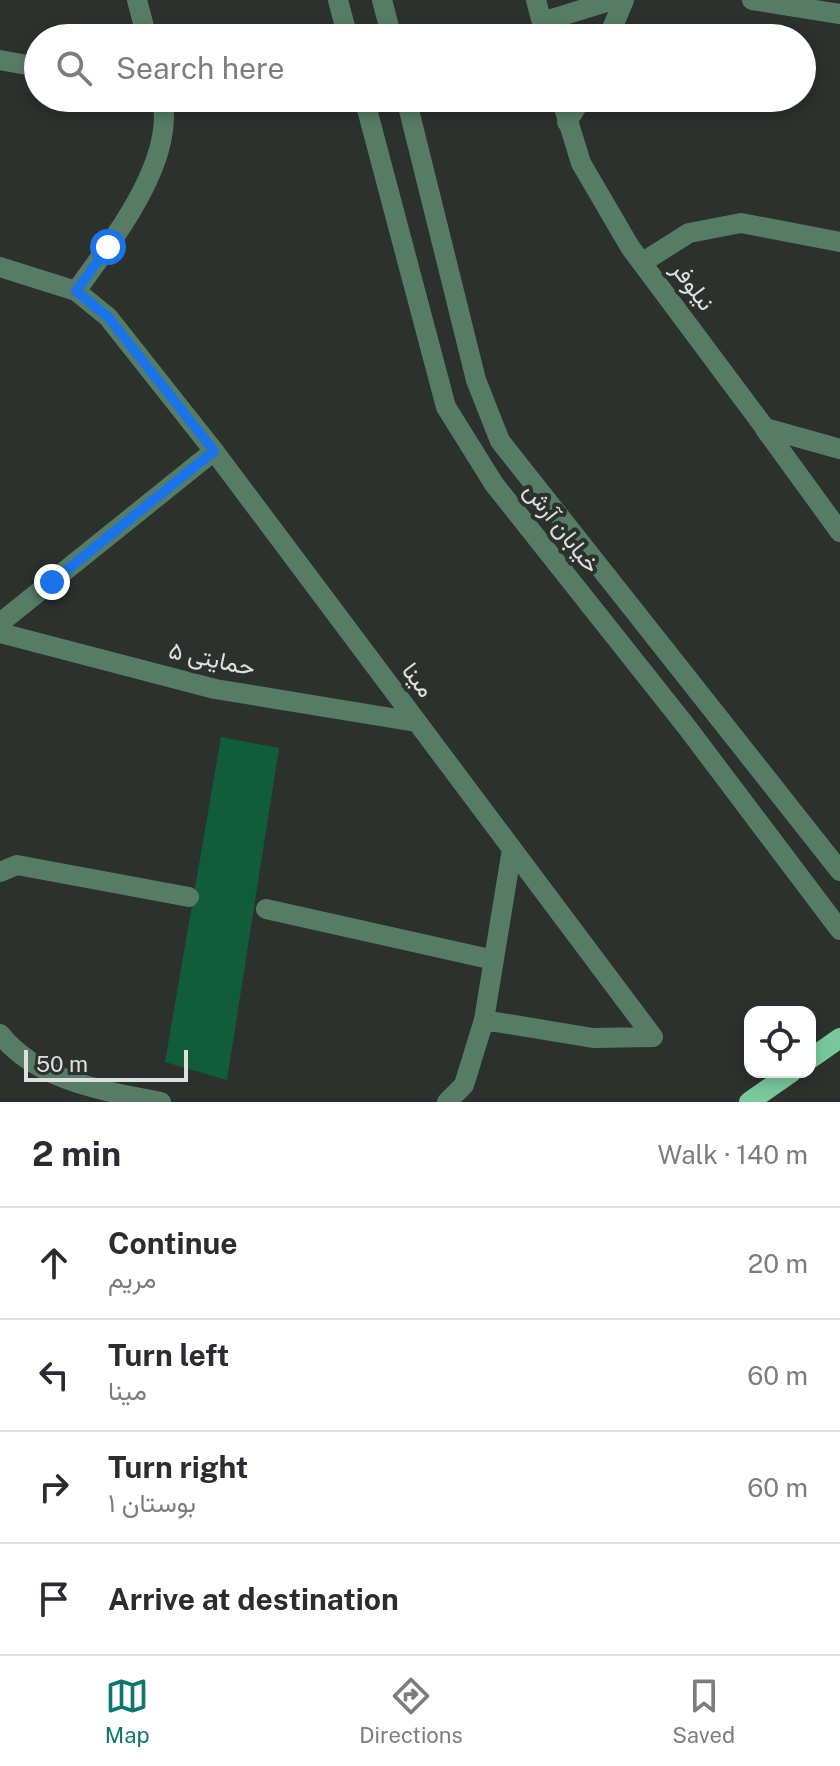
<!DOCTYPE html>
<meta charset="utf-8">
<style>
body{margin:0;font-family:"Public Sans",Vazirmatn,sans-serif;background:#f7f7f7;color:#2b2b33}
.controls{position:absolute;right:24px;bottom:24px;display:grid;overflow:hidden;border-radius:16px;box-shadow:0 4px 12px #0003}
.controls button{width:72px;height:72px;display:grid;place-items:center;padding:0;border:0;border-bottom:2px solid #e1e1e2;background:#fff;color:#2b2b33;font:40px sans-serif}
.scale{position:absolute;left:24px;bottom:20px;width:164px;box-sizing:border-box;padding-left:8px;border:4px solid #dde0de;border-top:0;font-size:22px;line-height:28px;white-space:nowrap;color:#dde0de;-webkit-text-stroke:6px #2d312e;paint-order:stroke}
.stop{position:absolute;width:24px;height:24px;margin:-18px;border:6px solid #1a73e8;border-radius:50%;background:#fff}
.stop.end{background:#1a73e8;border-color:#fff;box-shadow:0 2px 8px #0008}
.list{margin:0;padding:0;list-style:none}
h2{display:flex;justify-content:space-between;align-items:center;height:104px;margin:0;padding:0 32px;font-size:34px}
h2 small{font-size:26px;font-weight:400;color:#7c7c81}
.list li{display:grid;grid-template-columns:52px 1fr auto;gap:24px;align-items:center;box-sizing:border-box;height:112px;padding:0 32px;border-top:2px solid #e1e1e2}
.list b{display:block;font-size:30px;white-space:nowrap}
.list p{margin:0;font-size:26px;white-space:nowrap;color:#7c7c81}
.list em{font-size:26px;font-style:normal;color:#7c7c81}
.icon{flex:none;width:44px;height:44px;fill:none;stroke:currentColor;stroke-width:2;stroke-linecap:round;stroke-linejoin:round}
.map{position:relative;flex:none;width:840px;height:1102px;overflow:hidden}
.search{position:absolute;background:#fff;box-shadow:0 4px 12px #0003;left:24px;right:24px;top:24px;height:88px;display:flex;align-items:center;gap:20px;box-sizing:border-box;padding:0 28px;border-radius:44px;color:#7c7c81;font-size:30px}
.sheet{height:552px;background:#fff}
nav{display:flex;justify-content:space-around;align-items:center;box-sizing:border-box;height:112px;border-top:2px solid #e1e1e2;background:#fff;font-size:22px;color:#7c7c81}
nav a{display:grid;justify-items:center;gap:4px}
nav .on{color:#0f766e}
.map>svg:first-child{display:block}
.green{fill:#115d3b}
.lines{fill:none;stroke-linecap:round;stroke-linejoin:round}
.minor{stroke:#577c66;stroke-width:20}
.major{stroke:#79c89c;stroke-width:20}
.route{stroke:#1a73e8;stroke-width:10}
.labels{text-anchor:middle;stroke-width:8;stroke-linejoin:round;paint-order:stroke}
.street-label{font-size:24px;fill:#dde0de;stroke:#2d312e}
</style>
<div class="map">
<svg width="840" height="1102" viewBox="0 0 840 1102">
<rect width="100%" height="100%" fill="#2d312e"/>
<!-- green -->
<path class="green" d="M221,737L279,748L227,1080L165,1062Z"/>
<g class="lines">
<!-- minor -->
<path class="minor" d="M137,0L147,38
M338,0L348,38
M382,0L392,38
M536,0L546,38
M752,0L840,14
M542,22L613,0
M608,38L624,0
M0,60L38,67
M364,98L446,407L494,484L686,726L840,930
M406,98L476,380L500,441L840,871
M561,98L581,163L630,247L765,428L840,449
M567,122L582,98
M643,262L689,233L741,223L840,242
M0,267L76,291L108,317L214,451L653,1037L593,1038L484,1020
M76,291C111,242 176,162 162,98
M765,429L840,532
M0,623L214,451
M0,633L215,689L416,722
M0,872L17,865L189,897
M266,909L494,960
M0,1034C37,1081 105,1091 161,1102
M447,1102L464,1085L484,1020L512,849"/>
<!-- major -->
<path class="major" d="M810,1059L840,1038
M749,1102L792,1072"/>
</g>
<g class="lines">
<!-- route -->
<path class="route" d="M52,582L214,451L108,317L76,291L108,247"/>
</g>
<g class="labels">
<!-- street labels -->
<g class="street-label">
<text transform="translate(693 286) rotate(53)" y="8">نیلوفر</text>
<text transform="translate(562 528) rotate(52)" y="8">خیابان آرش</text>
<text transform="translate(212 659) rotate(12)" y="8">حمایتی ۵</text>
<text transform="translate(418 680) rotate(53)" y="8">مینا</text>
</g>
</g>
</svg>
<div class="controls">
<button><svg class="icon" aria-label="locate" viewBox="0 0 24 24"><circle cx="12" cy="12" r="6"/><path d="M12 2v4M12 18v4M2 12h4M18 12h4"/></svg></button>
</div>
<div class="scale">50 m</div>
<div class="stop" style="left:108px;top:247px"></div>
<div class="stop end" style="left:52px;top:582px"></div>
<div class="search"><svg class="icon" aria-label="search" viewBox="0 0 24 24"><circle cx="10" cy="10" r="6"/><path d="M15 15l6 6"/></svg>Search here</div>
</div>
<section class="sheet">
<h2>2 min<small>Walk · 140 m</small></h2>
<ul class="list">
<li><svg class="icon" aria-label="ahead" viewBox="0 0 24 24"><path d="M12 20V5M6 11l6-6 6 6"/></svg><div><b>Continue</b><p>مریم</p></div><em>20 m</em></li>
<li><svg class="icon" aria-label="left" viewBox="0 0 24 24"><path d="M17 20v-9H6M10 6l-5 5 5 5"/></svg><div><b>Turn left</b><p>مینا</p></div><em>60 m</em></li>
<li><svg class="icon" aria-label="right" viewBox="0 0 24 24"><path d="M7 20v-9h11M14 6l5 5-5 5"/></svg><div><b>Turn right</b><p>بوستان ۱</p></div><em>60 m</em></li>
<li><svg class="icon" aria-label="arrive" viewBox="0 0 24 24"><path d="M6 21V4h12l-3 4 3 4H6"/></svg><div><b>Arrive at destination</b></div></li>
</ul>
</section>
<nav>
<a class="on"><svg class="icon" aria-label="map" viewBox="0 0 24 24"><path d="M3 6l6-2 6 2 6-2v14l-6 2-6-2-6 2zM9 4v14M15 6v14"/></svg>Map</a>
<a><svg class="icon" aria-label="directions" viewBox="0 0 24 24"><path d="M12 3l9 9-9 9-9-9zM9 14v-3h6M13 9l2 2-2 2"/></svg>Directions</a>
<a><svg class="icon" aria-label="saved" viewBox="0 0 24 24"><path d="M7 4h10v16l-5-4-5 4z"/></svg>Saved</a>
</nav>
